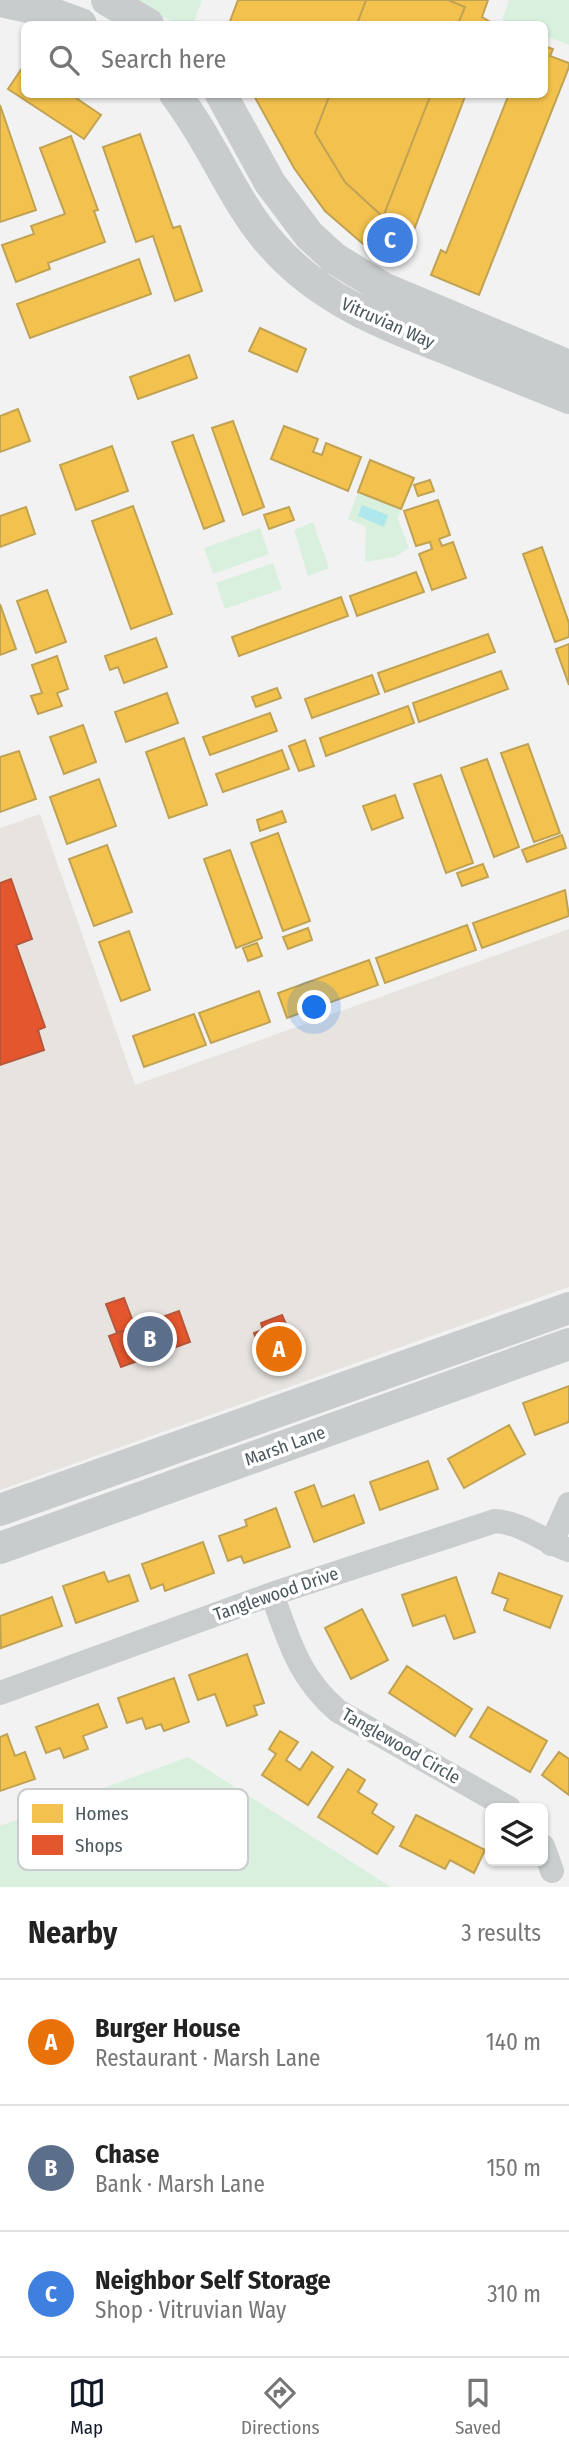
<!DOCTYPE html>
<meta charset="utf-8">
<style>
body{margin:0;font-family:"Fira Sans Condensed",sans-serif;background:#f2f2f2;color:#222}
.controls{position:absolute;right:21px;bottom:21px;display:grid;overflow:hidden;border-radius:10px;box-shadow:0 2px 5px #0004}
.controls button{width:63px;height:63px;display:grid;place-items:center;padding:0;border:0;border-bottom:2px solid #e0e0e0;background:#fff;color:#222;font:35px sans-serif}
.you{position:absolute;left:315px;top:1008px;width:24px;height:24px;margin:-18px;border:5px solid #fff;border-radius:50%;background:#1a73e8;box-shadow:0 0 0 10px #1a73e833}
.badge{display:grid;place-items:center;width:46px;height:46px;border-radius:50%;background:#111827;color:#fff;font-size:23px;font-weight:700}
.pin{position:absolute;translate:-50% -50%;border:4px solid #fff;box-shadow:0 2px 7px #0006}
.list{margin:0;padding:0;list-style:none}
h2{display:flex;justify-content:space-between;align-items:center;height:91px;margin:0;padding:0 28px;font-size:30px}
h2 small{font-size:23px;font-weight:400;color:#767676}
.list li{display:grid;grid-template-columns:46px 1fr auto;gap:21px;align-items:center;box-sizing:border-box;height:126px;padding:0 28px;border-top:2px solid #e0e0e0}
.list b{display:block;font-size:26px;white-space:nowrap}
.list p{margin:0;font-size:23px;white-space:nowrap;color:#767676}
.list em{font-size:23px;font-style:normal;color:#767676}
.icon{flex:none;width:38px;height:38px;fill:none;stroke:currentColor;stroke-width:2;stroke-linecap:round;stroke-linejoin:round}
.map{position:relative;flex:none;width:569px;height:1887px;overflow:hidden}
.search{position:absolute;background:#fff;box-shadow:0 2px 5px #0004;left:21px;right:21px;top:21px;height:77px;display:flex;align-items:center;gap:18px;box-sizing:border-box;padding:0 24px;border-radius:10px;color:#767676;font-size:26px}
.sheet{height:469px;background:#fff}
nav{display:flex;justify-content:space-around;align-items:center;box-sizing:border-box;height:98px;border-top:2px solid #e0e0e0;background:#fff;font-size:19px;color:#767676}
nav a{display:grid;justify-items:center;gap:4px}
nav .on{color:#111827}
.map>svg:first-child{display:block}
.commercial{fill:#e7e4e0}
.green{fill:#d9f0de}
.water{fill:#aee8ec}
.homes{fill:#f2c14e;stroke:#c0a253;stroke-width:2}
.shops{fill:#e4572e;stroke:#b6573c;stroke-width:2}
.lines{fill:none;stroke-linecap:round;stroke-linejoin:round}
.minor{stroke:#cacdce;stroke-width:24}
.major{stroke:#c8cccd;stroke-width:32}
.labels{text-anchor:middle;stroke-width:7;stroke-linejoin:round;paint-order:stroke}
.street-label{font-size:18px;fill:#4a585e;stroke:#fff}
.key{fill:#fff;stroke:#c9cdcf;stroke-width:2}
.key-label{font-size:19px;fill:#4a585e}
</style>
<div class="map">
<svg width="569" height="1887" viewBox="0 0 569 1887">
<rect width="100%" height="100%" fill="#f3f2f2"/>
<!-- commercial -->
<path class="commercial" d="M40,814L135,1085L569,929V1287L0,1490V828Z"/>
<!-- green -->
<path class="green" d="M134,0H202L193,24H176Z
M509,0H569V45L545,36L544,24H514L502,20Z
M358,492L401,509L398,519L409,548L395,557L365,562L366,527L348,519Z
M313,522L329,568L308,576L294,530Z
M260,528L269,554L213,574L204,548Z
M273,563L282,589L225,609L216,583Z
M188,1757L391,1887H0V1826Z"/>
<!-- water -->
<path class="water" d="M362,505L388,515L384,527L358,516Z"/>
<!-- homes -->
<path class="homes" d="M238,0H366L357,24H229Z
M366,0H448L465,7L458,24H357Z
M448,0H488L482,17L494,24H458L465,7Z
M544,46L553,49L550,56L569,63V67L479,295L431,275L441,250L446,253L509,94H544Z
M24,65V94H70L101,115L84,139L8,89Z
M253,94H330L315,133L345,182L383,217L431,94H466L402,261L383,254L385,248L370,242L368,246L363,244L325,211L294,168Z
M330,94H431L383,217L345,182L315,133Z
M0,105L36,210L0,222Z
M140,134L173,228L180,226L202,291L175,301L153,236L136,242L103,147Z
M71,136L98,210L94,211L105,242L48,263L50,269L16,282L2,245L34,234L31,226L65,214L40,148Z
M139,259L151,294L30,338L17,304Z
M260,328L306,349L297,372L249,351Z
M189,355L197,378L138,399L130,377Z
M18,409L30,441L0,452V416Z
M233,421L264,507L243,515L212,428Z
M284,426L318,439L313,452L322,455L326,443L361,457L348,491L271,459Z
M193,435L224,521L204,529L172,442Z
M112,446L128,491L76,510L60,465Z
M370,460L414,478L401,509L358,492Z
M430,480L434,491L418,496L414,485Z
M438,500L450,535L439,539L442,546L453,542L466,578L432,590L419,554L432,549L430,542L416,546L404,511Z
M133,506L172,614L131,629L92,521Z
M26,507L35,534L0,547V516Z
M289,507L294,520L269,529L264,515Z
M542,547L569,623V637L555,642L523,554Z
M416,572L424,592L357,616L350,596Z
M47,590L66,642L36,653L17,601Z
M341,597L348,616L239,656L232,637Z
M0,604L16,649L0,655Z
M488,634L495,652L385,692L378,673Z
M156,638L167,667L124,683L118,667L110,670L105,656Z
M569,644V685L556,649Z
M57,656L68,689L57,693L62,706L38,714L31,696L42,693L32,665Z
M501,671L508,689L419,722L413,703Z
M372,675L379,694L312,718L305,699Z
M277,688L281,698L256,707L252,697Z
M167,693L178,723L126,742L115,712Z
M408,706L414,723L326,756L320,738Z
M270,713L277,731L210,755L203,737Z
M83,725L96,762L64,774L50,737Z
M184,738L207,805L169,818L146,752Z
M305,740L314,766L299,771L289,746Z
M528,744L560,833L534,842L501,753Z
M282,750L289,769L223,792L216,774Z
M19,751L36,799L0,812V757Z
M487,759L519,847L494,857L461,768Z
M441,775L473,863L446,873L414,784Z
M99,779L116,826L67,844L50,797Z
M395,795L403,818L372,830L363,806Z
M282,811L286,822L260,831L257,820Z
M278,833L310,921L283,931L251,843Z
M562,835L566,848L527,862L522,850Z
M107,845L132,912L94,926L69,859Z
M230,850L262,938L236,948L204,859Z
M483,864L488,877L462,886L457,873Z
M565,890L569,916L482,948L473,923Z
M467,925L476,950L385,983L376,958Z
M308,928L312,940L288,949L283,937Z
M129,931L150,990L121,1001L99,942Z
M257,943L262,956L248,961L243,948Z
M369,960L378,985L287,1018L278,993Z
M259,991L270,1022L211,1043L199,1013Z
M194,1014L206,1045L144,1067L133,1036Z
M569,1386V1422L535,1435L523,1403Z
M509,1425L525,1454L464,1488L448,1459Z
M428,1461L438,1489L380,1510L370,1482Z
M314,1485L322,1507L354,1495L364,1523L314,1542L295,1492Z
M276,1508L290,1547L244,1563L241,1556L228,1561L219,1536L247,1526L245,1520Z
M203,1542L214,1573L165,1591L163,1584L151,1589L142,1564Z
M104,1572L108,1582L129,1575L138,1601L76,1623L63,1586Z
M499,1573L562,1596L550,1628L504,1610L508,1599L492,1593Z
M456,1577L475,1632L454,1639L445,1615L413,1626L402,1595Z
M52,1597L62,1626L1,1648L0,1616Z
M362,1609L388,1660L351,1679L325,1628Z
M247,1654L264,1703L254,1706L257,1715L227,1726L215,1694L198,1700L189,1675Z
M407,1666L472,1709L455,1736L389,1693Z
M174,1678L189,1722L164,1731L161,1724L146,1729L142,1718L127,1723L118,1698Z
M98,1704L107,1727L83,1736L88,1749L64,1758L60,1748L46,1753L36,1727Z
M488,1707L547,1741L530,1772L470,1737Z
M280,1731L298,1742L286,1760L300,1770L312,1752L333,1767L308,1805L262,1775L276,1754L269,1749Z
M7,1734L15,1756L25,1752L35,1779L0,1791V1737Z
M559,1752L569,1759V1795L542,1775Z
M348,1769L365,1780L358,1792L377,1804L372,1813L394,1827L377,1854L318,1817Z
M416,1815L485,1850L474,1873L450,1860L445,1869L400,1846Z"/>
<!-- shops -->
<path class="shops" d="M11,879L32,939L16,945L45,1027L38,1030L44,1050L0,1065V883Z
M124,1298L135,1327L117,1333L106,1304Z
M179,1311L190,1342L121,1367L109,1336Z
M282,1315L301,1359L274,1368L272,1362L266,1364L254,1333L263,1330L261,1323Z"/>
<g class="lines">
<!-- minor -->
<path class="minor" d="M551,1544L569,1504
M272,1594C289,1641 299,1678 338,1711L509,1808
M0,1693L272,1594L495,1521C521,1522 544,1542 569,1550
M543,1846L552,1871"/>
<!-- major -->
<path class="major" d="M107,0L148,24
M0,1L42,10L81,24
M175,94C213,143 233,202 273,246C322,301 384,324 450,350C490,366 530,382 569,398
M221,94L270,183L309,235L334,258L383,288L569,366
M0,1510L569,1308
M0,1548L569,1344"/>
</g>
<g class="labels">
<!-- street labels -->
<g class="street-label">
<text transform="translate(388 323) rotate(24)" y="6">Vitruvian Way</text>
<text transform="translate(285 1446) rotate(-20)" y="6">Marsh Lane</text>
<text transform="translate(276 1594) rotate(-19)" y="6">Tanglewood Drive</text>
<text transform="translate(401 1746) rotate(30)" y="6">Tanglewood Circle</text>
</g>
</g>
<!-- legend -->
<rect x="18" y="1789" width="230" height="81" rx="10" class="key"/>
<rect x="32" y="1804" width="31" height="19" fill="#f2c14e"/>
<rect x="32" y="1835" width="31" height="20" fill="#e4572e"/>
<g class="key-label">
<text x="75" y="1820">Homes</text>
<text x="75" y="1852">Shops</text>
</g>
</svg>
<div class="controls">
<button><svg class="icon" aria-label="layers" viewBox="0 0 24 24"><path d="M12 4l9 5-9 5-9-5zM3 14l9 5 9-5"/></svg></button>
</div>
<div class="you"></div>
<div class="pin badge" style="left:279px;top:1349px;background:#e8710a">A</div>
<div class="pin badge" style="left:150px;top:1339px;background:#5c6f8a">B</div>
<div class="pin badge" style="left:390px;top:240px;background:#3f7fe0">C</div>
<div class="search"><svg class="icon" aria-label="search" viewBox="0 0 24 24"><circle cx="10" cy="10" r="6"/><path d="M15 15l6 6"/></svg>Search here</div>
</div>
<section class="sheet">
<h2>Nearby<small>3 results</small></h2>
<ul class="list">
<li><span class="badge" style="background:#e8710a">A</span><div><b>Burger House</b><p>Restaurant · Marsh Lane</p></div><em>140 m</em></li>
<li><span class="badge" style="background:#5c6f8a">B</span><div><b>Chase</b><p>Bank · Marsh Lane</p></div><em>150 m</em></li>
<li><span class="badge" style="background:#3f7fe0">C</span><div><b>Neighbor Self Storage</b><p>Shop · Vitruvian Way</p></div><em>310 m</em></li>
</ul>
</section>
<nav>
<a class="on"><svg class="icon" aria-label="map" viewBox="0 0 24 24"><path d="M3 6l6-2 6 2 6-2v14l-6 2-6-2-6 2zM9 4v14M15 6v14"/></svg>Map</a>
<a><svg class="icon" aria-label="directions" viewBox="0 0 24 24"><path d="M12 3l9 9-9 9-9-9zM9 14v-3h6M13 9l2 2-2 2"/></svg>Directions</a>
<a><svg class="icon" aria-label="saved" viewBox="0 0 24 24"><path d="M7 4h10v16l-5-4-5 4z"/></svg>Saved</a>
</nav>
